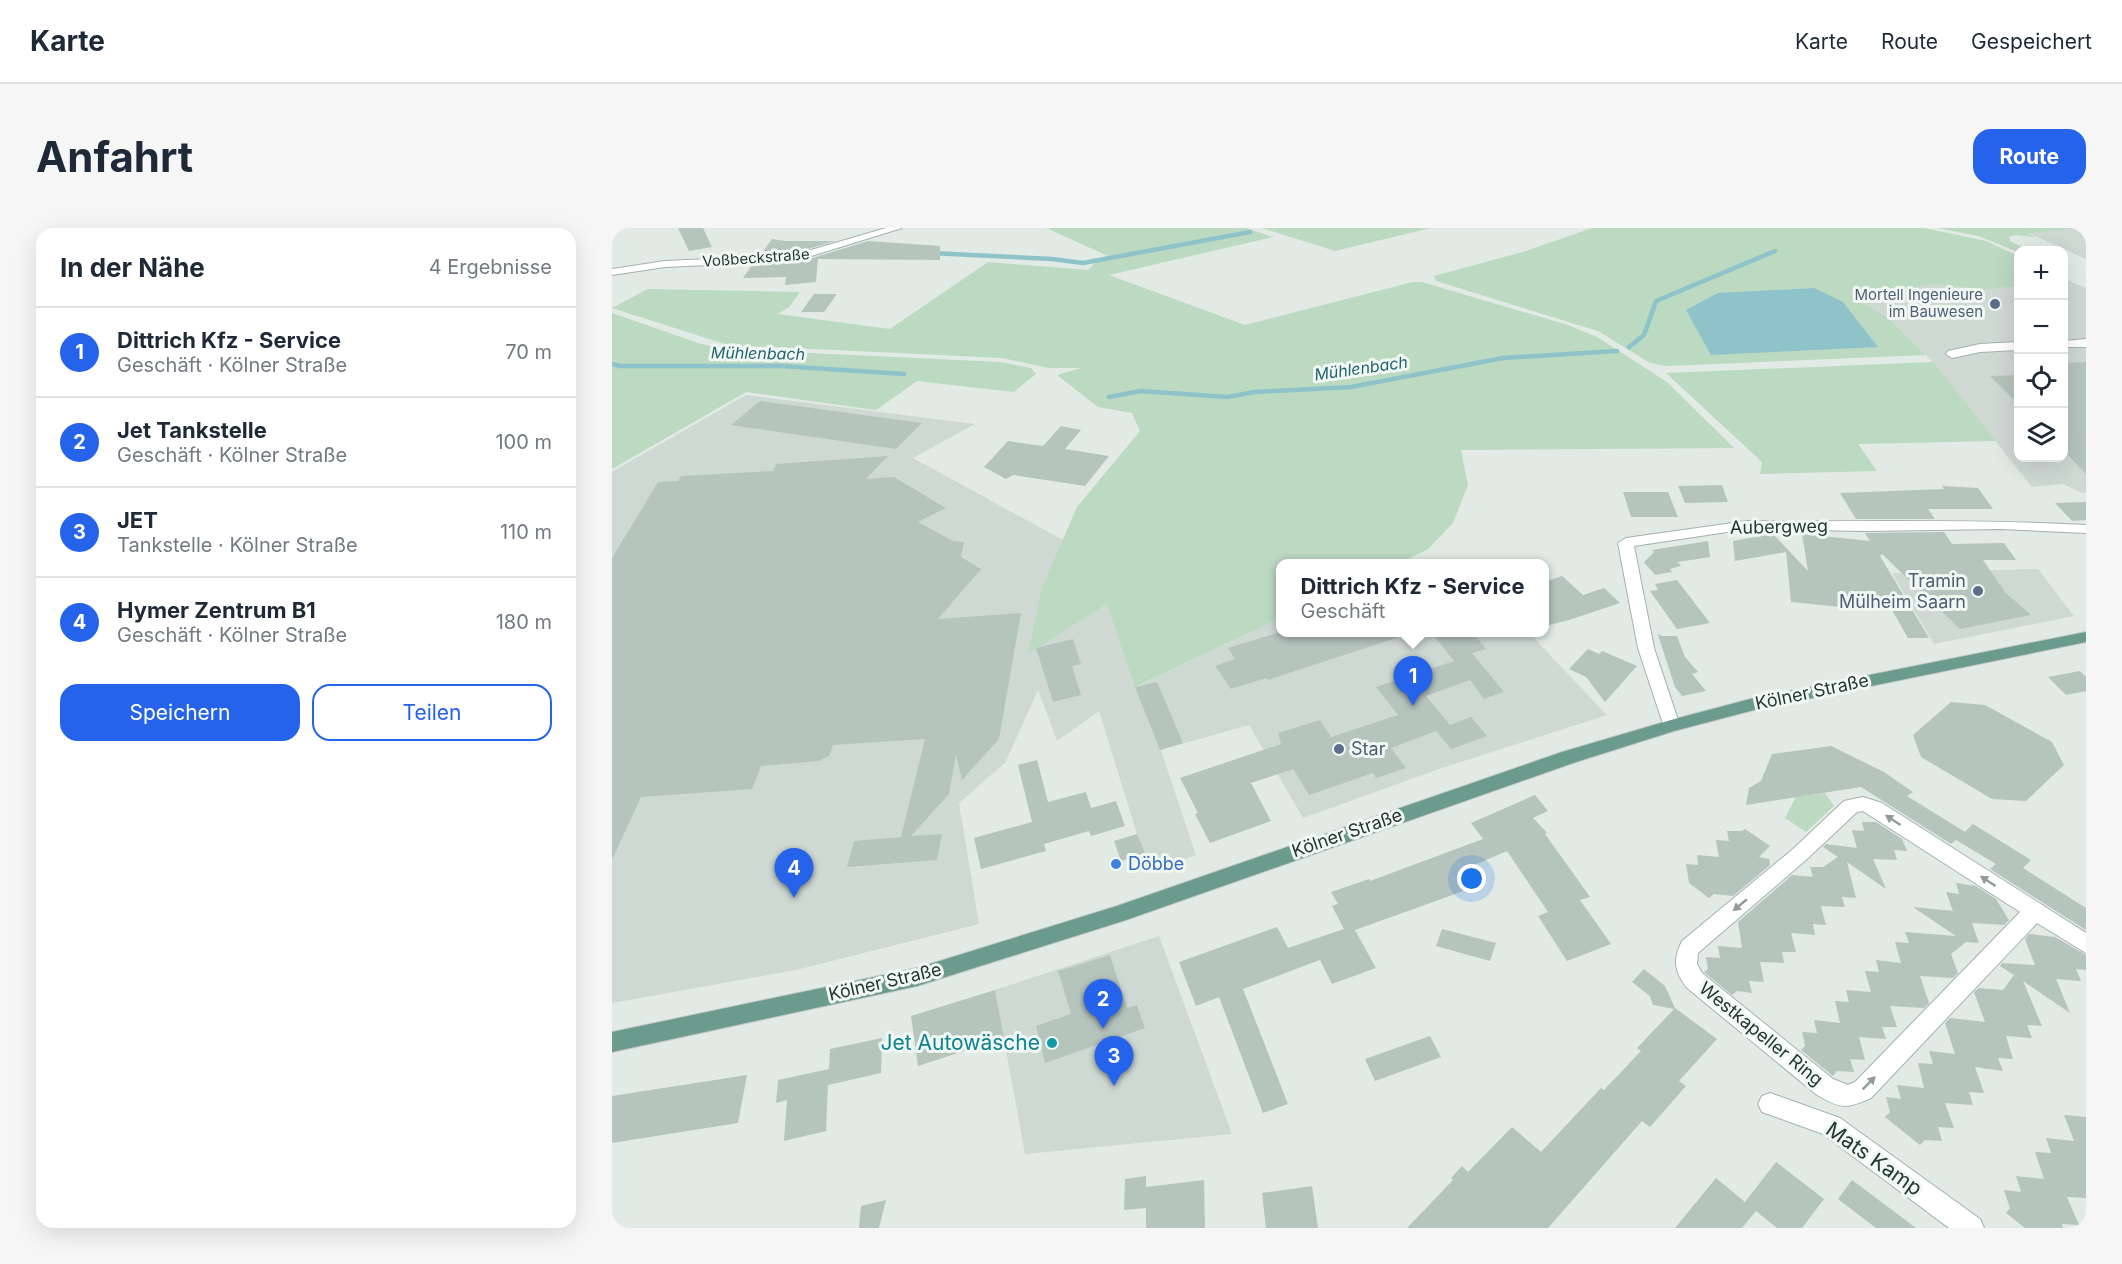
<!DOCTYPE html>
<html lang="de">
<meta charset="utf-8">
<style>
body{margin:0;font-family:Inter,sans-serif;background:#f6f6f7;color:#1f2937}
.controls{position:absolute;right:18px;top:18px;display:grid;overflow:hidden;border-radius:12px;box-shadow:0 6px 24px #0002}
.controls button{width:54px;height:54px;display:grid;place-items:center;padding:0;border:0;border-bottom:2px solid #e0e1e3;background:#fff;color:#1f2937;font:30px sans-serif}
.you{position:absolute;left:860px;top:651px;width:21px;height:21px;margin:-15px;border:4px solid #fff;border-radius:50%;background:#1a73e8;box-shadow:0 0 0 9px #1a73e833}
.badge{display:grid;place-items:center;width:39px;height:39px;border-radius:50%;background:#2563eb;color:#fff;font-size:20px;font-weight:700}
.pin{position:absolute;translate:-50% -50px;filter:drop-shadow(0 2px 3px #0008)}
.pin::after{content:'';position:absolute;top:32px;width:21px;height:18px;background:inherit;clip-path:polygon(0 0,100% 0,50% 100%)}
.popup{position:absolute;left:664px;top:331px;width:273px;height:78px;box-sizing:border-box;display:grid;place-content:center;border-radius:12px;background:#fff;filter:drop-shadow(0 2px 4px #0005);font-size:20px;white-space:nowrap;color:#747a83}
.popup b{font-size:22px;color:#1f2937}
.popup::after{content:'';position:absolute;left:50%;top:100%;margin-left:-12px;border:12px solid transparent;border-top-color:#fff}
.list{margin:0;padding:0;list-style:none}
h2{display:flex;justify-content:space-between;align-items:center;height:78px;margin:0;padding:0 24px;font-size:26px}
h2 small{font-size:20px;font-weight:400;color:#747a83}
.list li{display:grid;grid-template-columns:39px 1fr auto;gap:18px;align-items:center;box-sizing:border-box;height:90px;padding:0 24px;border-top:2px solid #e0e1e3}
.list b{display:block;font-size:22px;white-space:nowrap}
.list p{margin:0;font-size:20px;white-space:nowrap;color:#747a83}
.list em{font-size:20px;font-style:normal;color:#747a83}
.actions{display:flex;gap:12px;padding:18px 24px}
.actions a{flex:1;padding:14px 0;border:2px solid #2563eb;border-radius:18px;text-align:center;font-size:21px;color:#2563eb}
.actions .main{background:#2563eb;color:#fff}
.icon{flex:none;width:33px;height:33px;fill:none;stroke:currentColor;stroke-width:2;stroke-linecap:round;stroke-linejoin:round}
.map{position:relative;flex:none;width:1474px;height:1000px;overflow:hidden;border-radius:18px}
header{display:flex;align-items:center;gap:36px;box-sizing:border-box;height:84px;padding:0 30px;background:#fff;border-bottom:2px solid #e0e1e3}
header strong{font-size:28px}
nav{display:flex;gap:33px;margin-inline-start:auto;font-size:21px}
.intro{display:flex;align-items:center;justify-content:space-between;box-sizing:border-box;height:144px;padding:0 36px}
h1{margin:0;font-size:42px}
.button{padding:15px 27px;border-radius:18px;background:#2563eb;color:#fff;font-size:21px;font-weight:700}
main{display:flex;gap:36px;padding:0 36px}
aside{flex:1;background:#fff;border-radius:18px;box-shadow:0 6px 24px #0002}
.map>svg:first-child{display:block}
.built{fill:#cfd9d4}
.green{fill:#bcd9c2}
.water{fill:#8ec3ca}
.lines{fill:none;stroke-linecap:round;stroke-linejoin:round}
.stream{stroke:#8ec3ca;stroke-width:4.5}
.building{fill:#b6c4be}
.minor-casing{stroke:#a4b1ac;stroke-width:2}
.primary-casing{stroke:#c1c7c6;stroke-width:2}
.minor{fill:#fff;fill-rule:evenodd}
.primary{fill:#6a9b8c;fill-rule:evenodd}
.oneway{fill:#919c98}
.service-dot{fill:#5c6f8a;stroke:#f1f7f3;stroke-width:2}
.shop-dot{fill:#3f7fe0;stroke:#f1f7f3;stroke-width:2}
.culture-dot{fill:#0f9aa8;stroke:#f1f7f3;stroke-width:2}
.labels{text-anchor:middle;stroke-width:6;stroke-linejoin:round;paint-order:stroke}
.far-street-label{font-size:15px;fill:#233832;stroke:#f1f7f3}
.far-service-label{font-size:15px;fill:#4e5e75;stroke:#f1f7f3;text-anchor:end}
.far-water-label{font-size:16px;font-style:italic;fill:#23646e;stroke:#f1f7f3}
.street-label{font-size:18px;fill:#233832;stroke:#f1f7f3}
.service-label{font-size:18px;fill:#4e5e75;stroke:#f1f7f3;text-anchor:end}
.shop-label{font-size:18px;fill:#366cbe;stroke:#f1f7f3;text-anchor:start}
.near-culture-label{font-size:21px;fill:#0d838f;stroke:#f1f7f3;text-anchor:end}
.near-street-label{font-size:21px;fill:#233832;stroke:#f1f7f3}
</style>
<header>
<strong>Karte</strong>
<nav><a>Karte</a><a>Route</a><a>Gespeichert</a></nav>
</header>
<div class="intro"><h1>Anfahrt</h1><a class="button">Route</a></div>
<main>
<aside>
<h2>In der Nähe<small>4 Ergebnisse</small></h2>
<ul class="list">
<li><span class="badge">1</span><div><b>Dittrich Kfz - Service</b><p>Geschäft · Kölner Straße</p></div><em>70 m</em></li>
<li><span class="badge">2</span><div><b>Jet Tankstelle</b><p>Geschäft · Kölner Straße</p></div><em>100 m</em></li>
<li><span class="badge">3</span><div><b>JET</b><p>Tankstelle · Kölner Straße</p></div><em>110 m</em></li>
<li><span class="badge">4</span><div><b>Hymer Zentrum B1</b><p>Geschäft · Kölner Straße</p></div><em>180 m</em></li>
</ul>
<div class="actions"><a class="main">Speichern</a><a>Teilen</a></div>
</aside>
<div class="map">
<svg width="1474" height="1000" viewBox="0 0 1474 1000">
<rect width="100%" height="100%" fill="#e1eae5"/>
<!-- built -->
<path class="built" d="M1474,0V31L1414,4L1468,0Z
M1455,52L1474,60V264L1470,265L1451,256L1420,259L1314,127L1275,89L1241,70L1323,56L1373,62L1406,58V230H1452V53Z
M134,167L363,196L301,230L451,312L430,359L424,420L495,376L524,459L669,390V404L917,405L995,487L827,541L691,590L637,497L549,522L584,627L540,642L525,606L487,483L445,513L426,462L393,535L347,575L367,696L184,742L0,775V244Z
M1426,341L1462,388L1322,416L1280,345Z
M547,708L620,906L413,926L383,762Z"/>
<!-- green -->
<path class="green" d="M434,0H634L661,9L497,47L633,97L801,54H810L956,97L985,109L1055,154L1122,220L849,222L856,257L841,295L815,322L786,335L669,336V390L523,459L495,376L416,426L430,359L465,279L528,203L520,185L486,179L445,147L469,140H437L390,130L116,117L0,80L36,61L188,64L178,78L166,86L278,101L376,34L476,42L486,32L496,28Z
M650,0H819L723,23Z
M980,0H1312L1374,13L1406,28V58L1373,62L1323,56L1242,70L1275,89L1314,127L1055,138L1038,135L986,103L824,53L822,48L914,23Z
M1325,0H1468L1415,5L1423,9L1403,7L1397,9L1398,13L1416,22L1406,24L1366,8Z
M0,85L86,115L111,121L389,134L419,140L424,146L402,164L305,153L264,182L134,164L0,241Z
M1321,134L1384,213L1246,216L1265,243L1148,246L1150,234L1054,145Z
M1213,565L1222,578L1194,604L1173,590L1184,569Z"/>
<!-- water -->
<path class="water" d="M1202,60L1231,74L1266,119L1099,127L1074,82L1106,65Z"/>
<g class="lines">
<!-- stream -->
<path class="stream" d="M319,25L440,31L471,35L638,4
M1017,119L1032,107L1044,73L1163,23
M0,136L8,138H169L292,146
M497,169L529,163L615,169L643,164L739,159L891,130L1005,123"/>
</g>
<!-- building -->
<path class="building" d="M66,0H91L100,19L77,23Z
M160,11L173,13H223L182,25L149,26Z
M256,13L328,18V32L206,31L204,54L173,57L174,49L131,50L140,37L184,35Z
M202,66H225L212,84H189Z
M1474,134V246L1452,223V135Z
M1407,147V177L1378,148Z
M148,173L310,195L284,221L119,197Z
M449,198L469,202L453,221L497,228L473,258L401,247L394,251L372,239L396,213L431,218Z
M276,228L254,251L282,249L334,280L306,294L341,313L352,314L349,329L369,341L326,391L409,385L387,511L350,552L344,527L337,566L299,608L330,606L325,632L235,639L242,613L289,609L313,511L221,517L217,528L207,533L149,538L140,561L29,569L0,632V330L46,254L66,253L69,248L161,243L164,236Z
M1110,257L1116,274L1073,275L1066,258Z
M1330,258L1366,260L1381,281H1316L1323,291H1244L1228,265L1332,261Z
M1011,264H1056L1066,289H1019Z
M1474,274V292L1460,293L1443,275Z
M1332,304L1340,316L1392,315L1404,332H1371L1393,364L1419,387L1348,401L1270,326L1268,328L1317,410H1296L1277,377L1237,373L1239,380L1179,374L1174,324L1123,333L1121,313L1161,306L1196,343L1190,306L1258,313L1253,305Z
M1096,313L1098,329L1066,334L1069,338L1058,341L1060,344L1043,347L1032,334L1042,324L1040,322Z
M950,348L971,367L992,360L1008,375L957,392L933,398V354Z
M1065,352L1098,395L1065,401L1038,363L1046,362L1043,356Z
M665,405H790V408L656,452L654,450L619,461L603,438L623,431L616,420Z
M820,405H847L851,409L862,406L874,421L860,425L892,464L872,471L858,452L814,468L838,497L859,489L875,508L839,521L824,503L779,520L794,540L764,550L761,545L697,567L681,541L639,555L659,593L598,615L583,586L586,585L568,550L669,516L666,505L708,492L719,509L786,487L764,459L842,433Z
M1047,406L1049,408H1065L1073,429L1086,444L1080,446L1094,463L1070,468L1063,459L1046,407Z
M461,411L469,436L460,438L469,467L441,474L424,420Z
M976,421L987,426L990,423L1025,438L993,474L974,449L957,441Z
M1468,443L1474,449V463L1454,467L1436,449Z
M545,454L571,515L548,522L523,459Z
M1339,474L1373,477L1440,514L1452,537L1414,573L1380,571L1309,529L1301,507Z
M1219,518L1272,544L1301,564L1295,568L1353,604L1339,616L1249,559L1134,577L1137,560L1149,553L1160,526Z
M425,532L436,574L474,564L479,580L504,573L513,598L479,608L477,603L432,616L434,623L369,641L362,610L420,594L406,537Z
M923,567L936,583L921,590L935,605L933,606L978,669L968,672L999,716L955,733L926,688L936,684L895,623L846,644L857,661L743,702L764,740L720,756L708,732L631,761L676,876L651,885L607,769L584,778L567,734L665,699L676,720L732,701L720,678L726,676L719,664L757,651L758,653L871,611L859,595Z
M1250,594H1264L1290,611L1295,623L1282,622L1285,632L1261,631L1274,661L1235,634L1244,670L1230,669L1233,679L1209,678L1214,697L1201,696L1203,707L1179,705L1184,724H1170L1172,735L1148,734L1152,754L1137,753L1140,765L1125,763L1120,767L1092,744L1096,741L1094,729L1108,730L1106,718L1130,720L1126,694L1180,647L1201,649L1198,639H1211L1226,629L1211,619L1214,616L1245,620L1240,602L1252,603Z
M1361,596L1419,632L1411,640L1474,680V702L1378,641L1384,636L1344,612Z
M1133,601L1158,618L1147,629L1157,631L1158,637L1121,668L1102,666L1097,670L1077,655L1074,636L1086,637L1085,627L1107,629L1104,612L1117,613L1115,603H1130Z
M525,606L533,625L509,633L502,613Z
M1344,655L1364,658L1384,671L1397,692L1392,697L1360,695L1367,715L1354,714L1339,726L1346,745L1341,750L1308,748L1317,775L1312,780L1278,778L1285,799H1270L1274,811L1247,809L1253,832L1238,831L1242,844L1225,843L1221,848L1189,822L1193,818L1190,804L1205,805L1202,792L1228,795L1223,773L1237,774L1234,762L1259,764L1253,743L1267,744L1264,732L1289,735L1283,714L1297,715L1293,704L1344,708L1301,679L1341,683L1334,664L1347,666Z
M830,701L884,715L878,733L824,718Z
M1417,706L1443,709L1474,727V742L1464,741L1469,753L1444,751L1458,785L1411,753L1430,798L1415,797L1420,810L1394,808L1401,831L1386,830L1391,843L1363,839L1372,865L1357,864L1361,877L1333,875L1342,900L1326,899L1330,913L1313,912L1308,917L1273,889L1278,884L1274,869L1289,871L1285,857L1312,860L1306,835L1321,836L1317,823L1343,826L1333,795L1338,790L1373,794L1362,764L1367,760L1391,762L1402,747L1388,738L1390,735L1423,737L1413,711Z
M498,727L515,780L525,777L533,800L433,835L424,798L459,786L446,743Z
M1032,741L1053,758L1063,780L1105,811L1067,853L1074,858L1038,899L1030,893L936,1000H795L841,952L839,950L850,938L856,944L900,899L929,924L989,860L992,862L1029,823L1025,820L1062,781L1041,777L1038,768L1020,754Z
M383,762L392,810L306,838L299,788Z
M818,808L829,829L763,853L753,831Z
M270,810L269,845L216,857L214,903L172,913L175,872L164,875L166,852L217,841L218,821Z
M135,847L126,895L0,915V868Z
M1452,887L1474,889V970L1455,969L1467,997L1450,996L1451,1000H1413L1394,985L1398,980L1392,962L1409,964L1404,948L1432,951L1423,924L1439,925L1434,910L1462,913Z
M1164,934L1212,971L1190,1000H1165L1144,983L1130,1000H1063L1104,950L1133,974Z
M534,948V959L592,952L593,1000H534V980L512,982L513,951Z
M1240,952L1304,1000H1264L1226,971Z
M700,958L706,1000H654L650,965Z
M274,972L267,1000H247L249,978Z"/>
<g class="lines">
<!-- minor casing -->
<g class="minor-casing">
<path id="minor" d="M274,0H290L183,33L53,39L0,47V41L53,33L182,27Z
M1474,111V119H1452V113Z
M1406,114V122L1368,124L1340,130L1334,126L1336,123L1368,116Z
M1135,293C1248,294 1361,291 1474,297V305L1389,301L1253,303L1135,301L1022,318L1042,420L1068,498L1065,502L1059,504L1053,502L1026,420L1006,315L1014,310Z
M1251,569L1270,575L1474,705V725L1425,695L1259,870C1234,881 1229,881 1205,867L1074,759C1062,742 1061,731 1070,713L1181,621L1232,573ZM1251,583L1408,684L1243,854L1236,857L1221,851L1090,745L1085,736L1086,725L1195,631L1245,584Z
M1158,865L1228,890L1368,991L1372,1000H1337L1211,906L1150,884L1146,876L1150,868Z"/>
</g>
<!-- primary casing -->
<g class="primary-casing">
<path id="primary" d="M1474,404V414L1142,482L1062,503L964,534L514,692L305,758L0,824V804L305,740L505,678L950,524L1059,492L1142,470Z"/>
</g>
<!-- minor -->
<use href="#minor" class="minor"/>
<!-- primary -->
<use href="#primary" class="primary"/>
</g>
<!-- one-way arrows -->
<defs><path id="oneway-solid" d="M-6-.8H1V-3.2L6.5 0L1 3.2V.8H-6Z" transform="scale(1.5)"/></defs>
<g class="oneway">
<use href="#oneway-solid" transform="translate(1281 592) rotate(-147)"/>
<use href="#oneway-solid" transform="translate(1376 653) rotate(-147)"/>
<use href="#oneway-solid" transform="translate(1128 677) rotate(140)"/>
<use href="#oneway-solid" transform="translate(1257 855) rotate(-45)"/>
</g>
<!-- markers -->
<g class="service-dot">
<circle cx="1383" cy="76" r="6"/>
<circle cx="1366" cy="363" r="6"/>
<circle cx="727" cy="521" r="6"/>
</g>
<circle class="shop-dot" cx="504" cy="636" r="6"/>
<circle class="culture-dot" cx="440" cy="815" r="6"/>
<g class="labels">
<!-- far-street labels -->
<g class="far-street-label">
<text transform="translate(144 30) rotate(-4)" y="5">Voßbeckstraße</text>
</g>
<!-- far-service labels -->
<g class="far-service-label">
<text x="1371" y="72">Mortell Ingenieure<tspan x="1371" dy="17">im Bauwesen</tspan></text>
</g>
<!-- far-water labels -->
<g class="far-water-label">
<text transform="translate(146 125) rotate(1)" y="6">Mühlenbach</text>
<text transform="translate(749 140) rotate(-8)" y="6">Mühlenbach</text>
</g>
<!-- street labels -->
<g class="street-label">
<text transform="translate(1167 299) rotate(-1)" y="6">Aubergweg</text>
<text transform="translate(1200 464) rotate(-12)" y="6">Kölner Straße</text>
<text transform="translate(735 605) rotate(-19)" y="6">Kölner Straße</text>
<text transform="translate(273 754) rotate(-13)" y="6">Kölner Straße</text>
<text transform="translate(1149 806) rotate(39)" y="6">Westkapeller Ring</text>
</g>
<!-- service labels -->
<g class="service-label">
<text x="1354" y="359">Tramin<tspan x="1354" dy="21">Mülheim Saarn</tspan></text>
<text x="739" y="527" text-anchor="start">Star</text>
</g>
<!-- shop labels -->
<g class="shop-label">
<text x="516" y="642">Döbbe</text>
</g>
<!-- near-culture labels -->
<g class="near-culture-label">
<text x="428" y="822">Jet Autowäsche</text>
</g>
<!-- near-street labels -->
<g class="near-street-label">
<text transform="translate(1262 931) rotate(35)" y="7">Mats Kamp</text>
</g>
</g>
</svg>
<div class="controls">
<button>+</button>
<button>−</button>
<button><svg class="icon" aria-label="locate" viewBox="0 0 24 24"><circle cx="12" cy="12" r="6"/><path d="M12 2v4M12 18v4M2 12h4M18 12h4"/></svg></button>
<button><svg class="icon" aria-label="layers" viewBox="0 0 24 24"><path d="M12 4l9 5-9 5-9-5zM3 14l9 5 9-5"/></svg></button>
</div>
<div class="you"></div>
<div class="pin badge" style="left:801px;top:478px">1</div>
<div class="popup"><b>Dittrich Kfz - Service</b>Geschäft</div>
<div class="pin badge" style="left:491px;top:801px">2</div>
<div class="pin badge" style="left:502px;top:858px">3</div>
<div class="pin badge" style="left:182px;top:670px">4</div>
</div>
</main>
